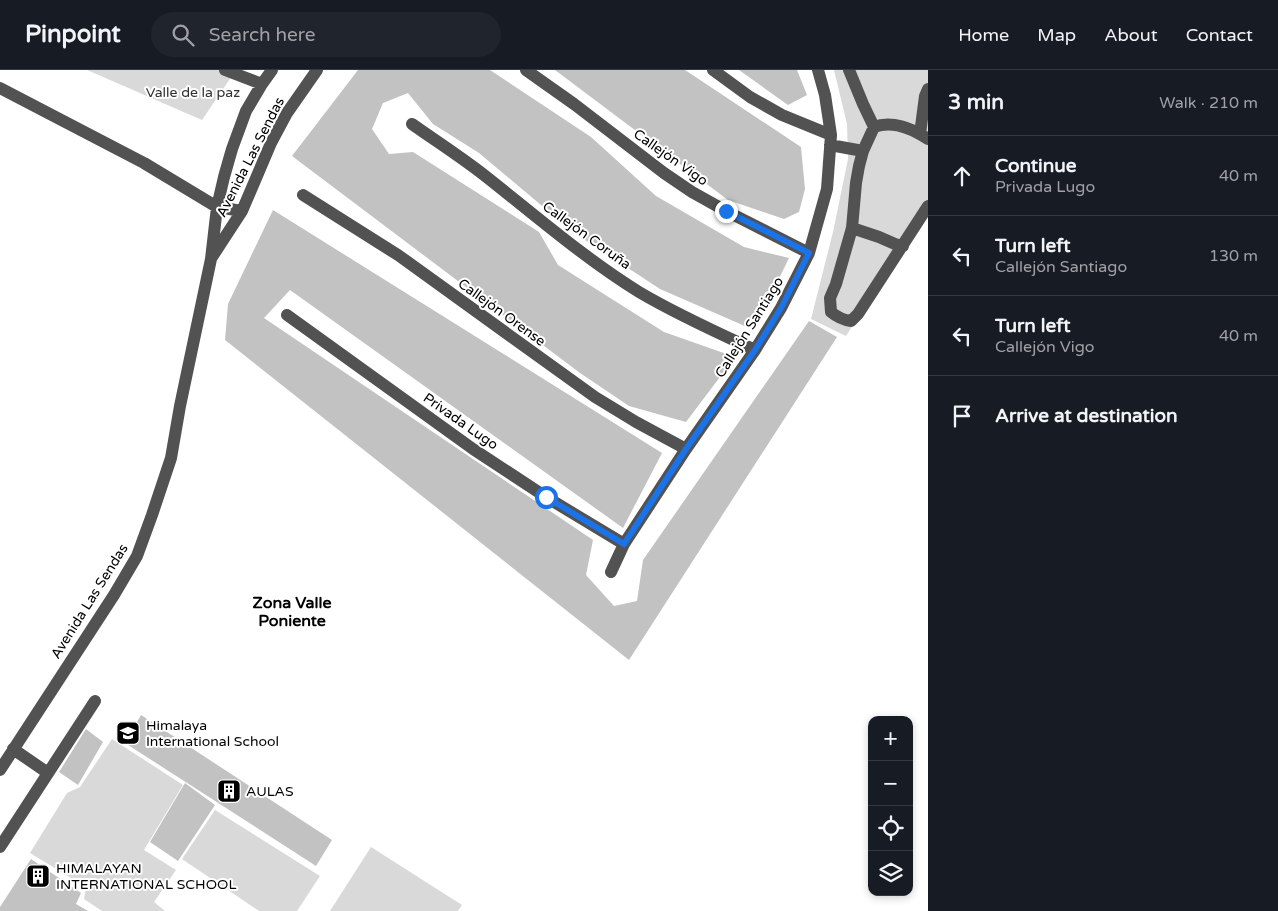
<!DOCTYPE html>
<meta charset="utf-8">
<style>
body{margin:0;font-family:"Varela Round",sans-serif;background:#20242c;color:#f1f3f6}
.controls{position:absolute;right:15px;bottom:15px;display:grid;overflow:hidden;border-radius:10px;box-shadow:0 2px 8px #0003}
.controls button{width:45px;height:45px;display:grid;place-items:center;padding:0;border:0;border-bottom:1px solid #363941;background:#171b24;color:#f1f3f6;font:25px sans-serif}
.stop{position:absolute;width:15px;height:15px;margin:-11px;border:4px solid #1a73e8;border-radius:50%;background:#fff}
.stop.end{background:#1a73e8;border-color:#fff;box-shadow:0 1px 5px #0008}
.list{margin:0;padding:0;list-style:none}
h2{display:flex;justify-content:space-between;align-items:center;height:65px;margin:0;padding:0 20px;font-size:21px}
h2 small{font-size:16px;font-weight:400;color:#9ea1a6}
.list li{display:grid;grid-template-columns:32px 1fr auto;gap:15px;align-items:center;box-sizing:border-box;height:80px;padding:0 20px;border-top:1px solid #363941}
.list b{display:block;font-size:19px;white-space:nowrap}
.list p{margin:0;font-size:16px;white-space:nowrap;color:#9ea1a6}
.list em{font-size:16px;font-style:normal;color:#9ea1a6}
.icon{flex:none;width:28px;height:28px;fill:none;stroke:currentColor;stroke-width:2;stroke-linecap:round;stroke-linejoin:round}
.map{position:relative;flex:none;width:928px;height:841px;overflow:hidden}
header{display:flex;align-items:center;gap:30px;box-sizing:border-box;height:70px;padding:0 25px;background:#171b24;border-bottom:1px solid #363941}
header strong{font-size:24px}
nav{display:flex;gap:28px;margin-inline-start:auto;font-size:18px}
.search{width:350px;height:45px;background:#20242c;display:flex;align-items:center;gap:12px;box-sizing:border-box;padding:0 18px;border-radius:28px;color:#9ea1a6;font-size:19px}
main{display:flex}
aside{flex:1;background:#171b24}
.map>svg:first-child{display:block}
.green{fill:#d9d9d9}
.building{fill:#c2c2c2}
.lines{fill:none;stroke-linecap:round;stroke-linejoin:round}
.minor{stroke:#525252;stroke-width:12}
.route{stroke:#1a73e8;stroke-width:6}
.labels{text-anchor:middle;stroke-width:4;stroke-linejoin:round;paint-order:stroke}
.park-label{font-size:14px;fill:#303030;stroke:#fff}
.street-label{font-size:14px;fill:#000;stroke:#fff}
.poi-label{font-size:14px;fill:#000;stroke:#fff;text-anchor:start}
.quarter-label{font-size:16px;font-weight:bold;fill:#000;stroke:#fff}
</style>
<header>
<strong>Pinpoint</strong>
<div class="search"><svg class="icon" aria-label="search" viewBox="0 0 24 24"><circle cx="10" cy="10" r="6"/><path d="M15 15l6 6"/></svg>Search here</div>
<nav><a>Home</a><a>Map</a><a>About</a><a>Contact</a></nav>
</header>
<main>
<div class="map">
<svg width="928" height="841" viewBox="0 0 928 841">
<rect width="100%" height="100%" fill="#fff"/>
<!-- green -->
<path class="green" d="M87,0H236L202,50Z
M834,0H928V137L846,266L811,249L833,162L848,89L847,54Z
M112,669L183,715L144,780L176,800L154,832L165,841H102L84,829L86,817L30,783L67,723L80,717Z
M215,740L320,806L297,841H259L182,789Z
M371,777L462,835L458,841H330Z"/>
<!-- building -->
<path class="building" d="M358,0H490L591,67L656,126L744,177L789,188L754,260L660,219L573,162L479,83L433,54L408,23L383,33L372,59L389,84L413,82L539,162L558,195L664,262L735,287L686,352L629,336L580,303L292,86Z
M555,0H685L801,77L805,119L799,142L784,149L728,130Z
M739,0H797L807,25L788,35Z
M273,140L662,383L623,458L290,220L264,248L593,470L586,505L614,536L637,531L643,490L809,251L837,267L629,590L225,270L228,234Z
M141,645L332,770L316,796L125,673Z
M86,659L103,672L78,715L59,702Z
M185,713L215,735L178,791L150,772Z
M31,789L81,823L76,834L88,841H0V837Z"/>
<g class="lines">
<!-- minor -->
<path class="minor" d="M225,0L262,14
M526,0L574,34L664,103L692,122L726,141L809,183
M713,0L750,27L782,45L831,65
M849,0L863,34L874,57
M0,18L144,93L217,137L242,141
M412,54C436,71 461,87 484,105C535,145 584,188 639,222C676,244 716,262 755,280
M920,64L925,26L928,19
M928,69C913,59 892,50 874,57L863,81L859,96L856,113L852,158L836,214L830,228L831,242C837,247 843,250 851,251L858,244L928,136
M830,75L863,81
M303,125L398,185L595,327L636,352L686,379
M852,158L879,167L895,174L903,176
M212,187L242,141L271,73L287,43L317,0
M287,245L473,379L546,427L624,474
M611,502L624,474L686,379L755,280L781,238L809,183L827,119L831,65L825,25L818,0
M13,679L48,703
M0,700L114,525L137,486L152,445L171,388L180,336L211,189L217,137L224,107L232,79L246,41L262,14L272,0
M0,777L95,631"/>
</g>
<g class="lines">
<!-- route -->
<path class="route" d="M546,427L624,474L686,379L755,280L781,238L809,183L726,141"/>
</g>
<!-- icons -->
<defs>
<g id="school-square" transform="scale(1.25)"><rect x="-9" y="-9" width="18" height="18" rx="4" fill="#000" stroke="#fff"/><path d="M0-5L7-2L0 1L-7-2ZM-4 1L0 2.5L4 1V4Q0 6-4 4Z" fill="#fff"/></g>
<g id="building-square" transform="scale(1.25)"><rect x="-9" y="-9" width="18" height="18" rx="4" fill="#000" stroke="#fff"/><path d="M-4-6H4V6H1V3H-1V6H-4ZM-2.5-4.3h1.7v1.8h-1.7ZM.8-4.3h1.7v1.8H.8ZM-2.5-1h1.7V.8h-1.7ZM.8-1h1.7V.8H.8Z" fill="#fff"/></g>
</defs>
<g fill-rule="evenodd">
<use href="#school-square" x="128" y="663"/>
<use href="#building-square" x="229" y="721"/>
<use href="#building-square" x="38" y="806"/>
</g>
<g class="labels">
<!-- park labels -->
<g class="park-label">
<text x="193" y="27">Valle de la paz</text>
</g>
<!-- street labels -->
<g class="street-label">
<text transform="translate(250 87) rotate(-63)" y="5">Avenida Las Sendas</text>
<text transform="translate(671 87) rotate(35)" y="5">Callejón Vigo</text>
<text transform="translate(587 165) rotate(36)" y="5">Callejón Coruña</text>
<text transform="translate(502 242) rotate(36)" y="5">Callejón Orense</text>
<text transform="translate(749 257) rotate(-58)" y="5">Callejón Santiago</text>
<text transform="translate(461 351) rotate(35)" y="5">Privada Lugo</text>
<text transform="translate(89 531) rotate(-58)" y="5">Avenida Las Sendas</text>
</g>
<!-- poi labels -->
<g class="poi-label">
<text x="146" y="660">Himalaya<tspan x="146" dy="16">International School</tspan></text>
<text x="246" y="726">AULAS</text>
<text x="56" y="803">HIMALAYAN<tspan x="56" dy="16">INTERNATIONAL SCHOOL</tspan></text>
</g>
<!-- quarter labels -->
<g class="quarter-label">
<text x="292" y="538">Zona Valle<tspan x="292" dy="18">Poniente</tspan></text>
</g>
</g>
</svg>
<div class="controls">
<button>+</button>
<button>−</button>
<button><svg class="icon" aria-label="locate" viewBox="0 0 24 24"><circle cx="12" cy="12" r="6"/><path d="M12 2v4M12 18v4M2 12h4M18 12h4"/></svg></button>
<button><svg class="icon" aria-label="layers" viewBox="0 0 24 24"><path d="M12 4l9 5-9 5-9-5zM3 14l9 5 9-5"/></svg></button>
</div>
<div class="stop" style="left:546px;top:427px"></div>
<div class="stop end" style="left:726px;top:141px"></div>
</div>
<aside>
<h2>3 min<small>Walk · 210 m</small></h2>
<ul class="list">
<li><svg class="icon" aria-label="ahead" viewBox="0 0 24 24"><path d="M12 20V5M6 11l6-6 6 6"/></svg><div><b>Continue</b><p>Privada Lugo</p></div><em>40 m</em></li>
<li><svg class="icon" aria-label="left" viewBox="0 0 24 24"><path d="M17 20v-9H6M10 6l-5 5 5 5"/></svg><div><b>Turn left</b><p>Callejón Santiago</p></div><em>130 m</em></li>
<li><svg class="icon" aria-label="left" viewBox="0 0 24 24"><path d="M17 20v-9H6M10 6l-5 5 5 5"/></svg><div><b>Turn left</b><p>Callejón Vigo</p></div><em>40 m</em></li>
<li><svg class="icon" aria-label="arrive" viewBox="0 0 24 24"><path d="M6 21V4h12l-3 4 3 4H6"/></svg><div><b>Arrive at destination</b></div></li>
</ul>
</aside>
</main>
